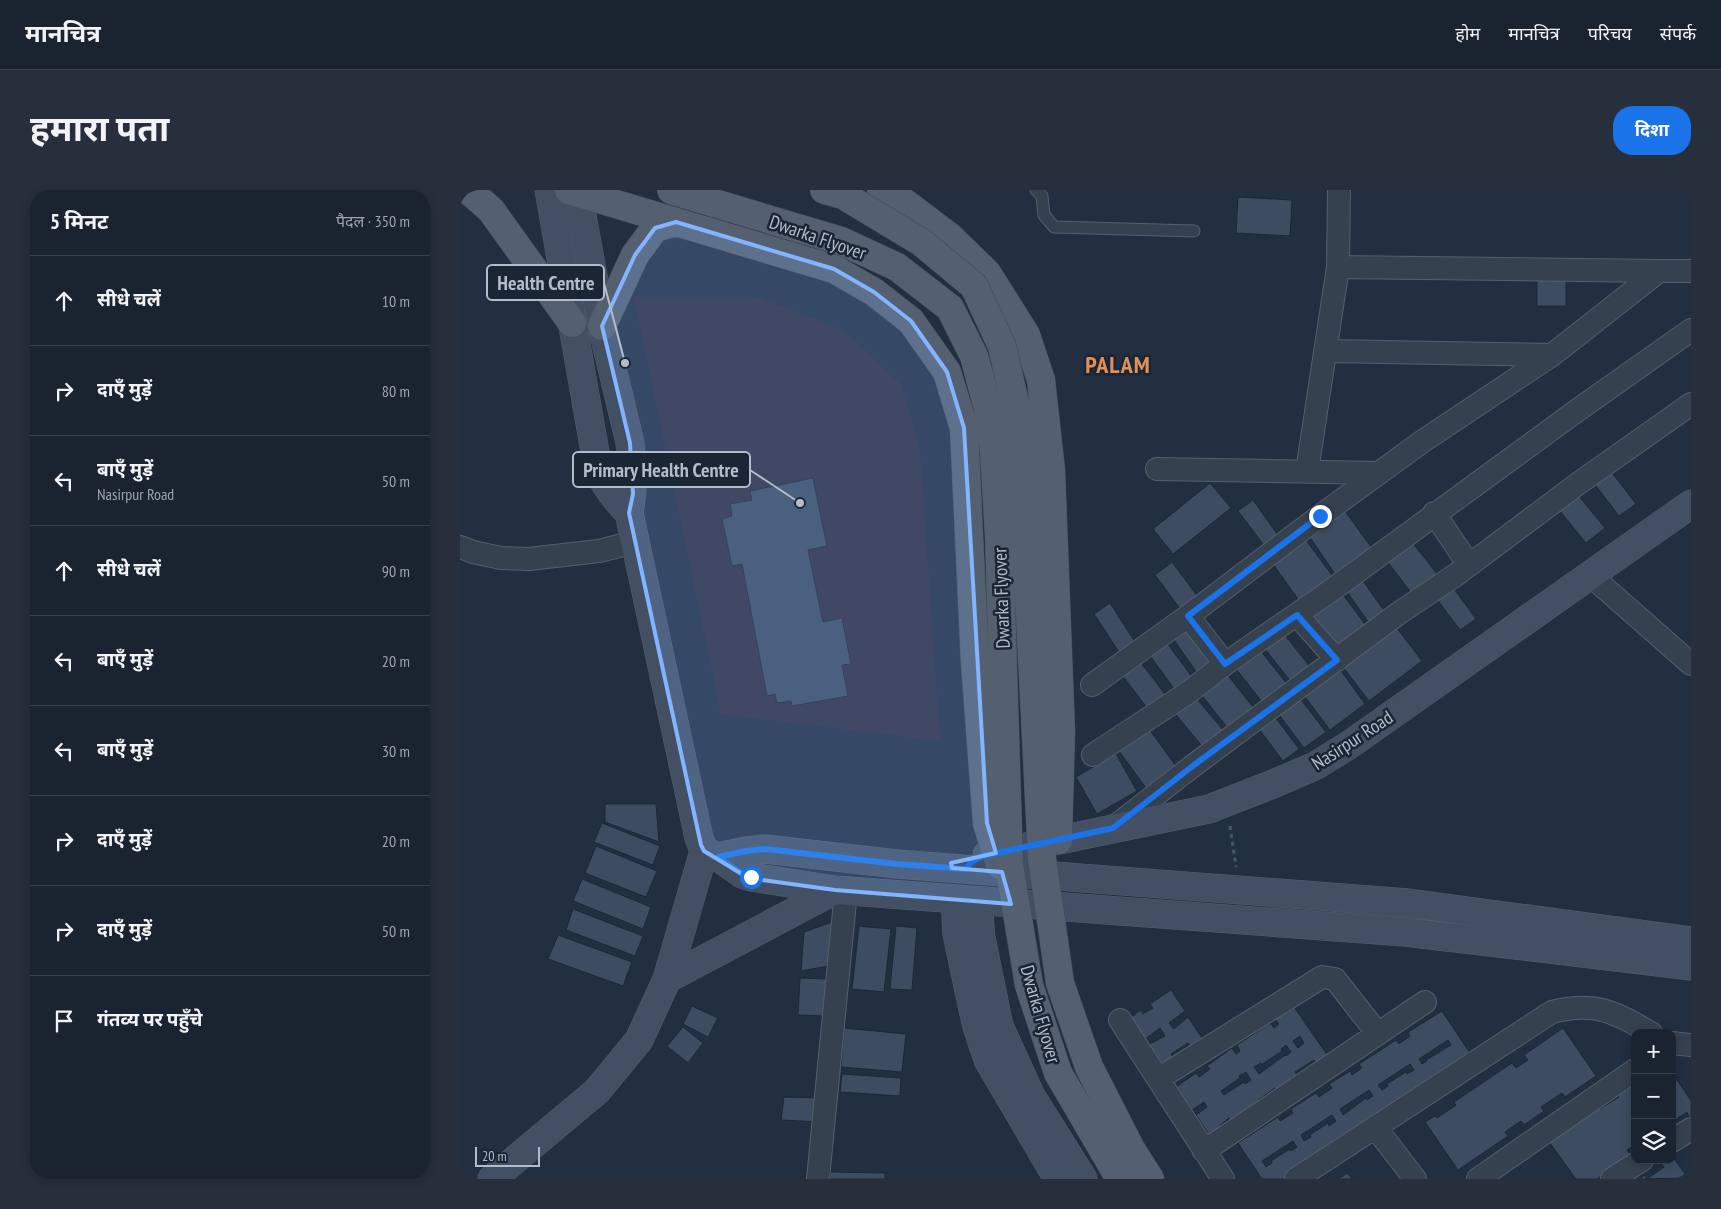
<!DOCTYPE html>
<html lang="hi">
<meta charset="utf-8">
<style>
body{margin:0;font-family:"PT Sans Narrow","Noto Sans Devanagari",sans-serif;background:#272f3c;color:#f1f3f6}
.controls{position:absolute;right:15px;bottom:15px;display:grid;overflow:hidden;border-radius:10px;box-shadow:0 2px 12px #0003}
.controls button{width:45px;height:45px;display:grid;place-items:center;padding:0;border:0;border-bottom:1px solid #38404c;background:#1a2330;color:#f1f3f6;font:25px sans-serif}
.scale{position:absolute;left:15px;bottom:12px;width:65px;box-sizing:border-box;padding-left:5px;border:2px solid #b2bccb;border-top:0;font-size:14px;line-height:18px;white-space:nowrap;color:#b2bccb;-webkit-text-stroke:4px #1b2634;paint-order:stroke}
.stop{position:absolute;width:15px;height:15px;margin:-11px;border:4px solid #1a73e8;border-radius:50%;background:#fff}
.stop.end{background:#1a73e8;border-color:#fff;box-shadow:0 1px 5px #0008}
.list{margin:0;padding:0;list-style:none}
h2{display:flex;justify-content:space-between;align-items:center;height:65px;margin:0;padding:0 20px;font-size:21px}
h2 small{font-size:16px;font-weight:400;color:#9fa4ab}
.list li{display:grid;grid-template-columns:32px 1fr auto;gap:15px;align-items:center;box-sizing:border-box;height:90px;padding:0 20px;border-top:1px solid #38404c}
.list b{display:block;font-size:19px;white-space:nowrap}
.list p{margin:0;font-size:16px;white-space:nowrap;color:#9fa4ab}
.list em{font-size:16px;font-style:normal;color:#9fa4ab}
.icon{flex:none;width:28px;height:28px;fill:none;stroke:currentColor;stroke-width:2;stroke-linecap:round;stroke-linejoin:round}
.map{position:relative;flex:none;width:1231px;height:989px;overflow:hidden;border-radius:20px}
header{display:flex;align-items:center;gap:30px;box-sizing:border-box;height:70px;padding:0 25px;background:#1a2330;border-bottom:1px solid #38404c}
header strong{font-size:24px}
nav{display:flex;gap:28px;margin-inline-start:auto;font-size:18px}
.intro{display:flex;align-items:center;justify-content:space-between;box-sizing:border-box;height:120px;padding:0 30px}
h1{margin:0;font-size:35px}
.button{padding:12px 22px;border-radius:20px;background:#1a73e8;color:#fff;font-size:18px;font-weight:700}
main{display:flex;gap:30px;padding:0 30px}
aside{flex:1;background:#1a2330;border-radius:20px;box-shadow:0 2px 12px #0003}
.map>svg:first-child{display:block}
.medical{fill:#312e40}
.building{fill:#3d4c60;stroke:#1d2836;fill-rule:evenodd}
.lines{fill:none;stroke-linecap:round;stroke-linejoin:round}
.lane-casing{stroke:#545f6d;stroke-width:13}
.street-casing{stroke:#545f6d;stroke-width:24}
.secondary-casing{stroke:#545f6d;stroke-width:29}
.primary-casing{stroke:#3f4a58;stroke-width:29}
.path{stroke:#425b5e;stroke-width:3;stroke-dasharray:4 4;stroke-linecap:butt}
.lane{stroke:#364150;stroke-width:11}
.street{stroke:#364150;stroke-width:22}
.secondary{stroke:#435063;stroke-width:28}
.primary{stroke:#546070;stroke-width:28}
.primary-bridge-casing{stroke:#3f4a58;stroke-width:29;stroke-linecap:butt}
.primary-bridge{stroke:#546070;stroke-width:28}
.route{stroke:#1a73e8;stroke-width:6}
.marked{fill:#82b4ff;fill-opacity:0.2;stroke:#82b4ff;stroke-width:4;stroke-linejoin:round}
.labels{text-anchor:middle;stroke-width:5;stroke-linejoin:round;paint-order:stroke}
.street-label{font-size:19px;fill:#b2bccb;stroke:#1b2634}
.district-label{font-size:24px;font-weight:bold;letter-spacing:1px;fill:#df9159;stroke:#1b2634}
.leader{fill:none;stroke:#b2bccb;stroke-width:2}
.callout-dot{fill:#b2bccb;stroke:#1b2634;stroke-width:2}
.callout{fill:#1b2634;stroke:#b2bccb;stroke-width:2}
.callout-label{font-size:20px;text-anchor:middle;font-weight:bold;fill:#b2bccb}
</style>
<header>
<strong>मानचित्र</strong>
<nav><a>होम</a><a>मानचित्र</a><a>परिचय</a><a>संपर्क</a></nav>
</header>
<div class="intro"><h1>हमारा पता</h1><a class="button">दिशा</a></div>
<main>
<aside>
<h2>5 मिनट<small>पैदल · 350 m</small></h2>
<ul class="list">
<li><svg class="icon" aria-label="ahead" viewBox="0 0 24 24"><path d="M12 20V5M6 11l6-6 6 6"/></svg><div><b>सीधे चलें</b></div><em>10 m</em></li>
<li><svg class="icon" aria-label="right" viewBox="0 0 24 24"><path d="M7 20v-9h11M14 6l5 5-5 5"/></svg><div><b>दाएँ मुड़ें</b></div><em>80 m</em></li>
<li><svg class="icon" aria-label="left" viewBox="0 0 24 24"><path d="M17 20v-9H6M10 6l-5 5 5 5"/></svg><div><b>बाएँ मुड़ें</b><p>Nasirpur Road</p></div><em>50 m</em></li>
<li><svg class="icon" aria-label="ahead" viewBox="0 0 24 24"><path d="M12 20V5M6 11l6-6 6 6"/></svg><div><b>सीधे चलें</b></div><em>90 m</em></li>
<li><svg class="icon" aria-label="left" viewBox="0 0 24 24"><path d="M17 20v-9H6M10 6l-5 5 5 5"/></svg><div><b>बाएँ मुड़ें</b></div><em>20 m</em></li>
<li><svg class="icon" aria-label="left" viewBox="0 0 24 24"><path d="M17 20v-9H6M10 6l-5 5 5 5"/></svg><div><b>बाएँ मुड़ें</b></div><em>30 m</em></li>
<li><svg class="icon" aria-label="right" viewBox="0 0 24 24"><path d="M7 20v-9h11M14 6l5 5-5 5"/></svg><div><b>दाएँ मुड़ें</b></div><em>20 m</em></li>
<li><svg class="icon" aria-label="right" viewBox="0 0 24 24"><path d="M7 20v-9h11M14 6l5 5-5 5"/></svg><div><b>दाएँ मुड़ें</b></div><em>50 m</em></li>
<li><svg class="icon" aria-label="arrive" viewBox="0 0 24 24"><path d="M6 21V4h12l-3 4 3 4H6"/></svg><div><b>गंतव्य पर पहुँचे</b></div></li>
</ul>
</aside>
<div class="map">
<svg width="1231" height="989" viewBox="0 0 1231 989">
<rect width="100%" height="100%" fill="#222f40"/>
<!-- medical -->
<path class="medical" d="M174,107H297L385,141L442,196L460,260L480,551L261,524Z"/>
<!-- building -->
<path class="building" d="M778,7L832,10L830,46L776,43Z
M1077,80H1106V116H1077Z
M1150,280L1176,314L1159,326L1133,292Z
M353,288L367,356L348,360L363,432L382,428L391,474L382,475L388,506L332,516L331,511L317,513L315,504L307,506L282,374L272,376L262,329L272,326L270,314L292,310L290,301Z
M750,293L771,318L713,364L693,339Z
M1114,300L1145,338L1126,353L1095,315Z
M793,310L820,348L806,358L778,321Z
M885,321L914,361L877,387L849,346Z
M948,347L981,389L956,409L923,366Z
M846,350L874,388L840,412L813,374Z
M712,372L738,407L721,420L695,385Z
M901,388L930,429L914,440L885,399Z
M989,392L1016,429L1000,440L973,404Z
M881,402L910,441L879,465L849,426Z
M650,413L675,452L659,462L634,424Z
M729,431L756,470L737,483L710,444Z
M933,433L962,471L909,511L880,473Z
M824,444L851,478L832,493L805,459Z
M705,450L732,487L715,500L688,463Z
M800,460L831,499L807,518L776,479Z
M678,469L708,508L690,522L660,482Z
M879,478L905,514L870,540L843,504Z
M766,483L796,521L770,541L740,503Z
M732,503L768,546L747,562L712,520Z
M838,506L866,542L844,558L817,522Z
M815,527L839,559L823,571L799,539Z
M686,535L716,576L686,598L656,557Z
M656,564L677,601L637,624L616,587Z
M145,614H196L199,652L145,632Z
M142,633L200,656L193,675L134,652Z
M136,656L197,681L186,707L125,683Z
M122,689L191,717L183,739L113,711Z
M113,719L183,746L175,766L106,740Z
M375,731L374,775L341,781L344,742Z
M399,736L431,739L424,802L392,799Z
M436,736L457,738L452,800L430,799Z
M98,745L172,772L163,796L88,769Z
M340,788L367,789L366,826L338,825Z
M711,800L725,821L709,833L714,839L728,827L742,848L730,856L728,853L711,864L713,867L702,874L688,855L705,846L700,838L685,849L670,828L681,820L683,824L693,818L690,814Z
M232,816L258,828L248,847L223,834Z
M834,817L868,866L856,874L854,870L835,882L838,886L817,900L815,898L798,910L800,912L772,931L769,928L759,936L761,939L750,946L736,925L747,917L744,912L732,920L716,897L736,883L739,887L750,879L747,876L772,858L776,864L780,861L777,855L810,833L814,838L819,834L815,829ZM840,846L844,853L838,858L833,851ZM826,855L831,862L826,866L825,865L799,884L794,877L801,873V875L822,861L821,859ZM786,882L791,890L785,894L784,892L764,905L761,901L780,888L779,886Z
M982,821L1014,869L830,989H802L778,953L818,927L820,931L833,923L831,919L856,903L859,907L872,898L869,894L890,881L892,885L902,878L899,874L936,850L939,854L950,846L948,842ZM988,850L991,855L966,870L967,871L962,874L959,869ZM950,874L954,880L947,884L946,882L927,894L928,896L922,900L918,895ZM909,900L913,906L907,910L906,908L883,925L880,919ZM872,925L876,931L869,936L868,933L850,945L851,947L844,951L841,945ZM833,951L837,957L831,961L830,959L811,971L812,973L806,977L802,971Z
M223,837L243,853L228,873L207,856Z
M384,838L446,844L442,882L381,877Z
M1103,838L1136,886L1105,907L1102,903L1081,917L1084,921L1064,935L1061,931L1045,942L1048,946L998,980L965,932L975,926L977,928L996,915L994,912L1052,873L1056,878L1068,870L1064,865Z
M1212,882L1231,911V926L1229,927L1227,922L1212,932Z
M382,884L441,888L440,906L380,902Z
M1175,892V955L1167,960L1171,965L1137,989H1116L1087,949L1138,916L1140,919L1159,907L1156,904Z
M324,907L361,908L360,932L321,930Z
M1212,966L1228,988L1179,989L1185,985L1187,989L1204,977L1201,973L1205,970H1212Z
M370,982L425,983V989H370Z
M888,983L892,989H878Z"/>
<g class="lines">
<!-- lane casing -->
<g class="lane-casing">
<path id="lane" d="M576,0L582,6L584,25L594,37L734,41"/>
</g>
<!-- street casing -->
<g class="street-casing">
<path id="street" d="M878,77L1199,81
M866,161L1092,165
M697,279L919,283
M847,281L878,77L879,0
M974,323L1009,375
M0,357L13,362L41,368L69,369L139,361L175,352
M1130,385L1231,474
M837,425L877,470
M728,426L765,474
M632,495L728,426L860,326L963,251L1092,165L1199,81H1231
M633,565L729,502L765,474L869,402L1115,222L1231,140
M653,638L734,575L939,423L1000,382L1119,293L1231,214
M660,830L763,989
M1212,853L1231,855
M698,889L862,787L875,789L918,844
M915,937L955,989
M1212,951L1231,939
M744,961L965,812
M358,989L386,701
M836,989L1092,822C1135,811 1154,822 1191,843
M1018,989L1175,880
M1152,989L1182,970"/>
</g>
<!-- secondary casing -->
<g class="secondary-casing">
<path id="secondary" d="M89,0L138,279C145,297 156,310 169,323
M118,3L142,136L170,253C173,277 174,299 169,323L239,648L244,661L258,667L282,684L291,687L375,700L944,742L1231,776
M527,665L749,619L813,594L855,576L889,555L1231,314
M258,667L286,661L305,659L437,674L949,713L1231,751
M495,710L497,744L512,815L517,837L528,870L598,989
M518,712L521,748L539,836L571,906L623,989
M207,789L375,700
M32,989L137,901L179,850L207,789L244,661"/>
</g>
<!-- primary casing -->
<g class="primary-casing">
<path id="primary" d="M8,0L31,20L112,133
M109,0L374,79L414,102L451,131L487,182
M421,0L436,6L490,47L527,83L566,145L581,190
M142,136L175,65L195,38L216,32
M560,741L569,795L598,883L660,989
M594,751L600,793L629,877L671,959L690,989"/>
</g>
<!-- path -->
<path class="path" d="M770,636L776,677"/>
<!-- lane -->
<use href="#lane" class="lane"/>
<!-- street -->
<use href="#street" class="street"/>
<!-- secondary -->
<use href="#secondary" class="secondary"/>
<!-- primary -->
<use href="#primary" class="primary"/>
<!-- primary-bridge casing -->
<g class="primary-bridge-casing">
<path id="primary-bridge" d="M211,0L381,51L437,77L490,118L514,166L528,218L534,261L539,346L549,674L560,741
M364,0L383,5L461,52L514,96L542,156L556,217L562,264L582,669L594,751
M487,182L504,238L515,472L527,633L540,675
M581,190L591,280L601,542L598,650"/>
</g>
<!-- primary-bridge -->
<use href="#primary-bridge" class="primary-bridge"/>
</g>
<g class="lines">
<!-- route -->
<path class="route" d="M291,687L282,684L258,667L286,661L305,659L437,674L506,679L511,672L523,666L653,638L734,575L877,470L837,425L765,474L728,426L860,326"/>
</g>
<!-- marked area -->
<path class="marked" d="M216,32L374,79L414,102L451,131L487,182L504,238L527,633L536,663L491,673L492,678L542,682L551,714L375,700L302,690L282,684L244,661L241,655L169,323L173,304L170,253L142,136L175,65L195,38Z"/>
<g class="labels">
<!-- street labels -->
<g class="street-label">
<text transform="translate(358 47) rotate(19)" y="7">Dwarka Flyover</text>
<text transform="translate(541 408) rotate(-92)" y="7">Dwarka Flyover</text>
<text transform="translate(892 550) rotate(-33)" y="7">Nasirpur Road</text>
<text transform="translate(581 824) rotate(74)" y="7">Dwarka Flyover</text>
</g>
<!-- district labels -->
<g class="district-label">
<text x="658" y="183">PALAM</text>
</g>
</g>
<!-- callouts -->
<path class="leader" d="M165 173L144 93M340 313L290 280"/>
<g class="callout-dot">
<circle cx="165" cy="173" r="5"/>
<circle cx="340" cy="313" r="5"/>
</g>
<g class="callout">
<rect x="27" y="75" width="117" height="35" rx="5"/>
<rect x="113" y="262" width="177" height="35" rx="5"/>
</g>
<g class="callout-label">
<text x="86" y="100">Health Centre</text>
<text x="201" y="287">Primary Health Centre</text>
</g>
</svg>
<div class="controls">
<button>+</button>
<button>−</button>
<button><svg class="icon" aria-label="layers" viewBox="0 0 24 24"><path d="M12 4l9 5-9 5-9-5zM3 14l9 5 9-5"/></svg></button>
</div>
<div class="scale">20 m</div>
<div class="stop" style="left:291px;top:687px"></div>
<div class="stop end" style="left:860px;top:326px"></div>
</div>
</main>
